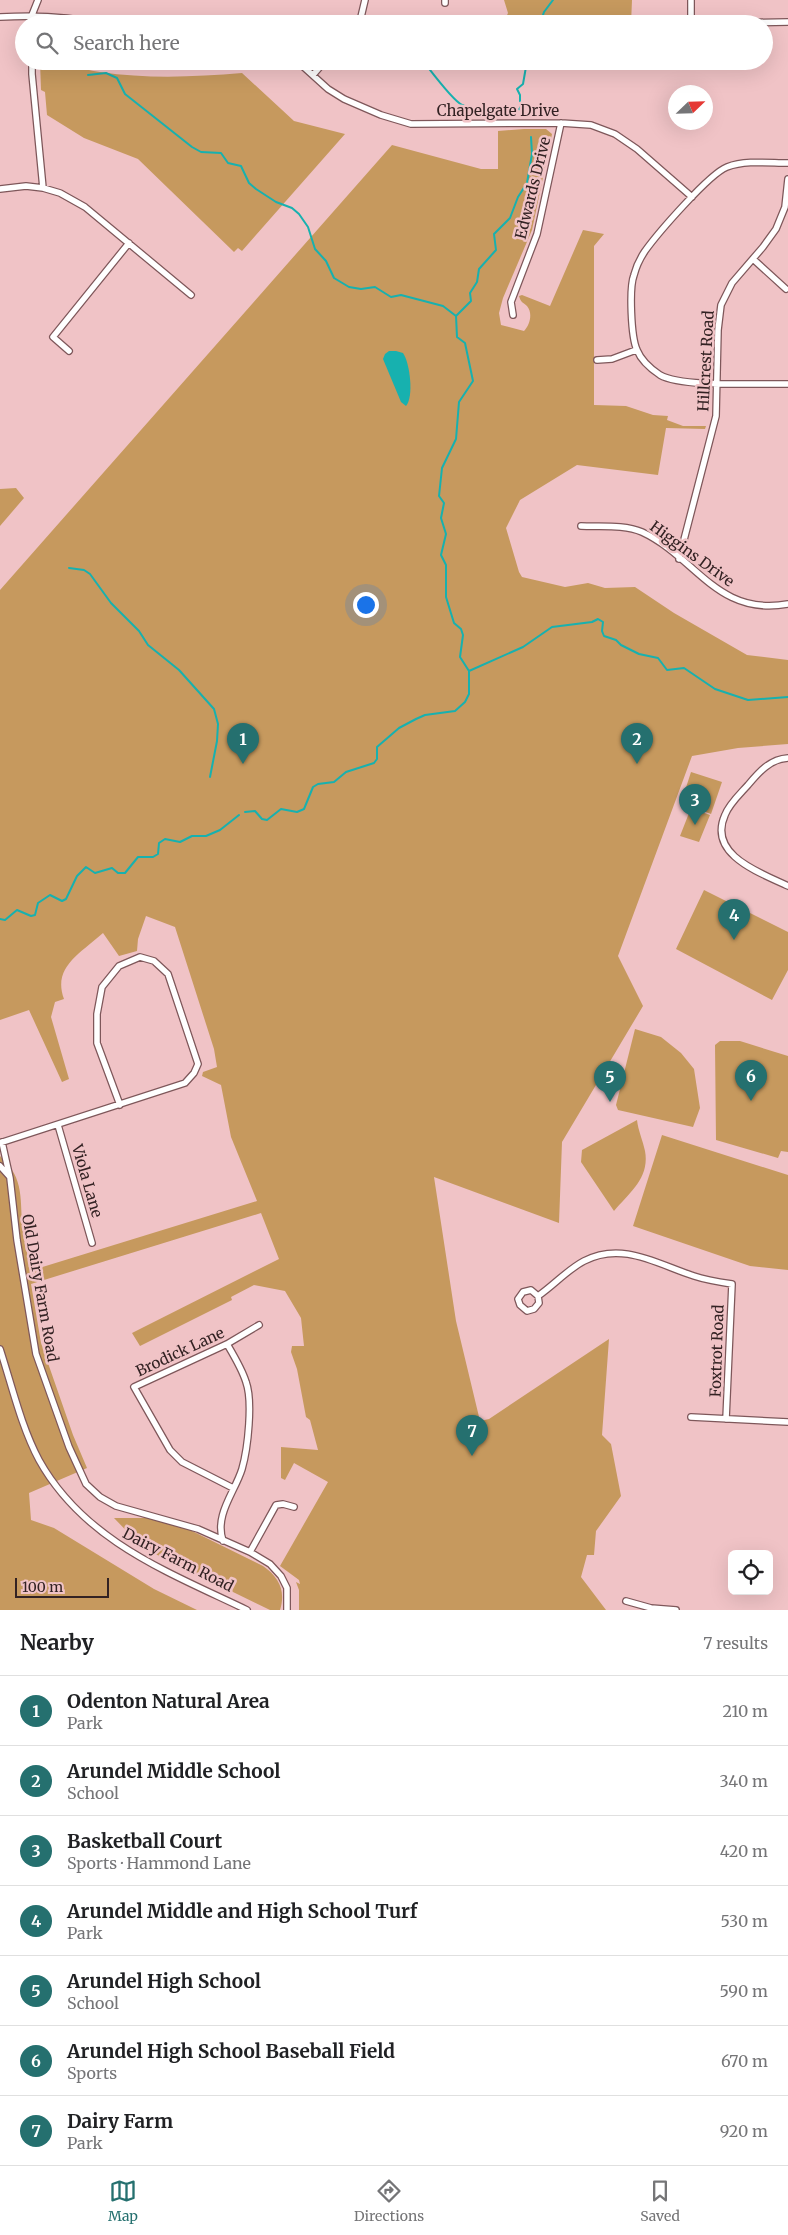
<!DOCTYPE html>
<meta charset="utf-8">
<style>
body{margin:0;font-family:Merriweather,serif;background:#f6f6f6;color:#202124}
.controls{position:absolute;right:15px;bottom:15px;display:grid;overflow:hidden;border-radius:8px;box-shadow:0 5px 20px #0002}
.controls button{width:45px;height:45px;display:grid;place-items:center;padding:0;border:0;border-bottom:1px solid #e0e0e0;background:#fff;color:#202124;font:25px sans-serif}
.compass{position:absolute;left:668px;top:85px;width:45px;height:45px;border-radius:50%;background:#fff;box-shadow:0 5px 20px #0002;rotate:67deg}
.scale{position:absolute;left:15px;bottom:12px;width:94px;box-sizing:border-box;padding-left:5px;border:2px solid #332223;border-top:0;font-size:14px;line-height:18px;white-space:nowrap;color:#332223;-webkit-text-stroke:4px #f0c3c6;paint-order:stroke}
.you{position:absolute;left:365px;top:604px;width:18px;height:18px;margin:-12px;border:4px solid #fff;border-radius:50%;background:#1a73e8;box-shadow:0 0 0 8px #1a73e833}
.badge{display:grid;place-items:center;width:32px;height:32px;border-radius:50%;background:#25706f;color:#fff;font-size:16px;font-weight:700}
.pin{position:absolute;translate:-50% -41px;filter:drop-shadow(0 1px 2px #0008)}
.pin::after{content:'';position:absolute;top:26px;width:18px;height:15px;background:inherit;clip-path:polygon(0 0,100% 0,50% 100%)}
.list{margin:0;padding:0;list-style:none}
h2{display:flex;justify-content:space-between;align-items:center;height:65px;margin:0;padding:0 20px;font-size:21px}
h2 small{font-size:16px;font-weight:400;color:#757577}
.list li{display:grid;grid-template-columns:32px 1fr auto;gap:15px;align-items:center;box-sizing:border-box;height:70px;padding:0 20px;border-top:1px solid #e0e0e0}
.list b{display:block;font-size:19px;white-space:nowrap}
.list p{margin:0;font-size:16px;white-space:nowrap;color:#757577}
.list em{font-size:16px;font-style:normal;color:#757577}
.icon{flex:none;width:28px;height:28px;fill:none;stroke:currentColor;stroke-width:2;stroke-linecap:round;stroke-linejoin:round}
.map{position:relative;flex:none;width:788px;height:1610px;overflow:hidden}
.search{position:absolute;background:#fff;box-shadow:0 5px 20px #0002;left:15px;right:15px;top:15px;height:55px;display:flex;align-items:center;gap:12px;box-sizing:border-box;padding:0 18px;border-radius:28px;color:#757577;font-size:19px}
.sheet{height:555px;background:#fff}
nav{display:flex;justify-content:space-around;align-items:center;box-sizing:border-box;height:70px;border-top:1px solid #e0e0e0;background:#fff;font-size:14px;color:#757577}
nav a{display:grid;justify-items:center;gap:2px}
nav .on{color:#25706f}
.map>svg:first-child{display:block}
.green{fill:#c6995e}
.water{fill:#17b1af}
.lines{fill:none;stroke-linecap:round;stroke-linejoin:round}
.stream{stroke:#17b1af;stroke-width:2}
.minor-casing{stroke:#7e575a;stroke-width:8}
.minor{stroke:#fff;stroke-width:5.5}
.labels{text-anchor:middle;stroke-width:5;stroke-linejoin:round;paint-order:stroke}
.street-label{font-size:15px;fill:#332223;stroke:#f0c3c6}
</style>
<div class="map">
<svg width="788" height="1610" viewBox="0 0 788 1610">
<rect width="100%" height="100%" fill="#f0c3c6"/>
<!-- green -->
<path class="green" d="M504,0H632L631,24H503L508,13Z
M40,61C61,61 79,69 100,72C147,79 195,77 242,73L294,121L345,134L242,251L238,248L234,252L138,159L84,138L47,115L45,92L41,90Z
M446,61H631V67L452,69Z
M524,129H546L552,134L532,230L503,298L499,313L501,325L524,331C530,325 533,313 527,306C523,302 521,303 519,296L522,295L550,306L583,230L604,234L594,246V405L626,406L653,415L668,416L667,420L683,426H706L705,429L666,428L658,475L577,465L520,500L506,528L519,572L522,577L565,587L588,583L605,588L635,587L674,613L747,655L788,660V744L738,748L692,756L618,956L643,1006L562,1142L559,1223L434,1177L456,1321L480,1421L489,1419L609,1339L602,1435L611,1444L621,1496L596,1531L594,1555H587L581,1577L606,1610H299V1590L296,1582L300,1584L299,1580L280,1566L328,1482L294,1463L285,1480L281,1478V1447L318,1450L310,1420L306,1417L297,1369L291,1352L292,1346H304L301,1318L285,1291L254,1285L231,1297L232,1300L140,1346L132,1333L279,1259L261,1213L31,1284L41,1343L73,1435L87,1468L29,1493L31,1520L54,1528L154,1589L197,1610H0V1156C26,1180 19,1199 23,1232C24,1243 28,1255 30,1266L36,1269L257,1201L231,1137L221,1085L202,1076L203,1072L217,1067L214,1049L175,927L146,916L138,939L137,951L119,956L103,933C81,953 52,967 64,999L55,1002L51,1017L69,1079L62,1082L29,1010L0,1020V590L392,145L481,169H498V131Z
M16,488L24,498L0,526V489Z
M691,772L722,782L711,814L681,803Z
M691,808L710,815L699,842L680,836Z
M704,890L788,932V970L772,1000L676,949Z
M635,1029L661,1037L681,1053L694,1069L700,1108L693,1127L618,1110L616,1105Z
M720,1041H740L788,1056V1152L781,1151L778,1158L716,1140L715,1045Z
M637,1120C638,1130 643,1141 645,1151C650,1178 629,1193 614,1211L581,1162L582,1150Z
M662,1135L788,1175V1270L750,1266L633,1226Z
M114,1518H147L184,1527L263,1566C279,1577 286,1591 280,1610H270L143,1548Z"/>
<!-- water -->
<path class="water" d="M389,351H396L403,353C410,363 414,397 406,406L401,402L383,359L385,354Z"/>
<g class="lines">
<!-- stream -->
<path class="stream" d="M540,24L544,12L553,0
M423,61C431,71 452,100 462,105C478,112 503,110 520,109
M88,75L106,73L117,78L125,94L192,147L201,152L221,153L228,163L241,166L249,183L256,189L276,202L292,208L299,214L308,227L315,249L326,261L334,278L349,287L361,289L375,287L391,297L401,295L443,306L456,316
M524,113L520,109V95L517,89L523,84L527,61
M69,568L84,570L90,574L111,603L139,631L148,645L179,670L214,709L218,724L217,741L210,777
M469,671L523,647L552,627L592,622L598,619L603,622L602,631L604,636L616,640L621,645L639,654L658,658L667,670L684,668L715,689L748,700L788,697
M245,812L255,811L262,819L267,820L281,809L297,812L304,809L313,787L318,784L334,782L346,772L374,763L377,759V747L399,728L416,719L425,715L455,711L465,702L469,694V671L460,657L463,635L461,629L454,623L446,597V565L441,555L446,534L441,518L444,503L439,496L442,468L456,439L459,402L473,381L465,343L457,337L456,316L471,301L470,293L477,282L479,269L496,250L494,234L510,218L518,197L527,183L532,154L531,137
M0,919L5,920L17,910L31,916L35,915L38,903L50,895L62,901L66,899L77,876L86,867L95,873L112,868L118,873H125L138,857H153L158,854L159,843L165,839L180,842L192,836H206L220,830L239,815"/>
<!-- minor casing -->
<g class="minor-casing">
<path id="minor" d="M691,0V23
M445,3V0
M0,17C35,15 68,16 102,24
M33,24L32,15L38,0
M202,24L231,22L241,24
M356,24L361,17L365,0
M658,24L788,22
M32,61V74L43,188
M297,61L328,89L344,99L381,115L411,124L561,123L591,125L615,134L637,149L692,197
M313,75L325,61
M788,163C769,163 746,160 727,167C709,174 658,233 645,251C641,257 636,267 634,275C629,288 631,337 637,350C641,360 651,369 660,375C683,388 758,383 788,384
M0,189L26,186L43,188L60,193L85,207L191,295
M753,259L786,289
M513,315L511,302L537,234L561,123
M69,351L53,337L129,243
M597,360L612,359L636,350
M581,526C600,527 624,524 642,532C696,557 717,617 788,604
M679,559L716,416L718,330L721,305L732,283L763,247L776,229L785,207L788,179
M788,758C770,759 759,772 748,785C740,794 729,804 725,815C707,855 761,873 788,886
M58,1125L92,1243
M2,1142L10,1178L17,1240L36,1354L69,1447L86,1484L100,1497L116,1506L198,1529L250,1552L270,1564L281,1576L287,1588V1610
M0,1143L185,1083L194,1073L198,1064L168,974L154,961L140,957L119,966L102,987L97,1014V1043L120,1105
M0,1166L9,1176
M538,1296L539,1303L534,1309L527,1311L520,1305L518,1299L523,1292L531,1290L538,1296C554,1285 567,1270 584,1261C622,1241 657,1264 694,1276C706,1280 719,1282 732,1284L726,1419
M0,1349C12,1386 21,1426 39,1460C84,1541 168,1572 247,1610
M691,1417L788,1422
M233,1488L182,1462L170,1450L134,1387L227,1344L259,1325
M223,1541C214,1515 235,1492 242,1469C248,1448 253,1401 246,1382C242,1369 234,1356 227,1344
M250,1552L276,1505L283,1504L294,1507
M626,1601L651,1608L676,1610"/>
</g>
<!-- minor -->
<use href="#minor" class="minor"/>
</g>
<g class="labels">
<!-- street labels -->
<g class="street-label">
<text x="498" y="116">Chapelgate Drive</text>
<text transform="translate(533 188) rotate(-76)" y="5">Edwards Drive</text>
<text transform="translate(706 361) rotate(-87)" y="5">Hillcrest Road</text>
<text transform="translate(692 554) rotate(36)" y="5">Higgins Drive</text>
<text transform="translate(87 1181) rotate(74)" y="5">Viola Lane</text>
<text transform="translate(40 1288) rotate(80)" y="5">Old Dairy Farm Road</text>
<text transform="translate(717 1351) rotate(-88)" y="5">Foxtrot Road</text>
<text transform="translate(180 1352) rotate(-25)" y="5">Brodick Lane</text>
<text transform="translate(178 1560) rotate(27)" y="5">Dairy Farm Road</text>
</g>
</g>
</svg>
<div class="controls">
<button><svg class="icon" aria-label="locate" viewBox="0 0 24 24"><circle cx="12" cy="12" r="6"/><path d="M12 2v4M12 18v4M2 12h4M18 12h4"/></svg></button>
</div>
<svg class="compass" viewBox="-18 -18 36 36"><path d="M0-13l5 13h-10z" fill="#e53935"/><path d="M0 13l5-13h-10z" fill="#757577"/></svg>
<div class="scale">100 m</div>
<div class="you"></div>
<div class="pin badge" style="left:243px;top:764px">1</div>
<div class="pin badge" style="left:637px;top:764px">2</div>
<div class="pin badge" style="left:695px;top:825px">3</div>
<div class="pin badge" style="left:734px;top:940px">4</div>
<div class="pin badge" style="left:610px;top:1102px">5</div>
<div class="pin badge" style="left:751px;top:1101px">6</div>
<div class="pin badge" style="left:472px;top:1456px">7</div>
<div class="search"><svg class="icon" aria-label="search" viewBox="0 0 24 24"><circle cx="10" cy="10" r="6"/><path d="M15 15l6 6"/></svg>Search here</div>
</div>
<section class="sheet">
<h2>Nearby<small>7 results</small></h2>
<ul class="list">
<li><span class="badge">1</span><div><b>Odenton Natural Area</b><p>Park</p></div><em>210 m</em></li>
<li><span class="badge">2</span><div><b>Arundel Middle School</b><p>School</p></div><em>340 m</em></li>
<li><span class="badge">3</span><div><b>Basketball Court</b><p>Sports · Hammond Lane</p></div><em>420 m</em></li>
<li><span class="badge">4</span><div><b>Arundel Middle and High School Turf</b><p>Park</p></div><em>530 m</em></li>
<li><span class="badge">5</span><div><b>Arundel High School</b><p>School</p></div><em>590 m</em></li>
<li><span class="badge">6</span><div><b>Arundel High School Baseball Field</b><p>Sports</p></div><em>670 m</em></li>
<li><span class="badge">7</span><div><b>Dairy Farm</b><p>Park</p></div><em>920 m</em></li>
</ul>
</section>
<nav>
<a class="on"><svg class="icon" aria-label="map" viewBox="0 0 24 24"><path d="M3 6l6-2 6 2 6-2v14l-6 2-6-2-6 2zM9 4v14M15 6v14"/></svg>Map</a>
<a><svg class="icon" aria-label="directions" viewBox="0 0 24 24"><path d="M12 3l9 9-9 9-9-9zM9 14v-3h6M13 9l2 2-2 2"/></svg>Directions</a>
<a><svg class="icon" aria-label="saved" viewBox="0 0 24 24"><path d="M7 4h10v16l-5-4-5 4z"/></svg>Saved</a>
</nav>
